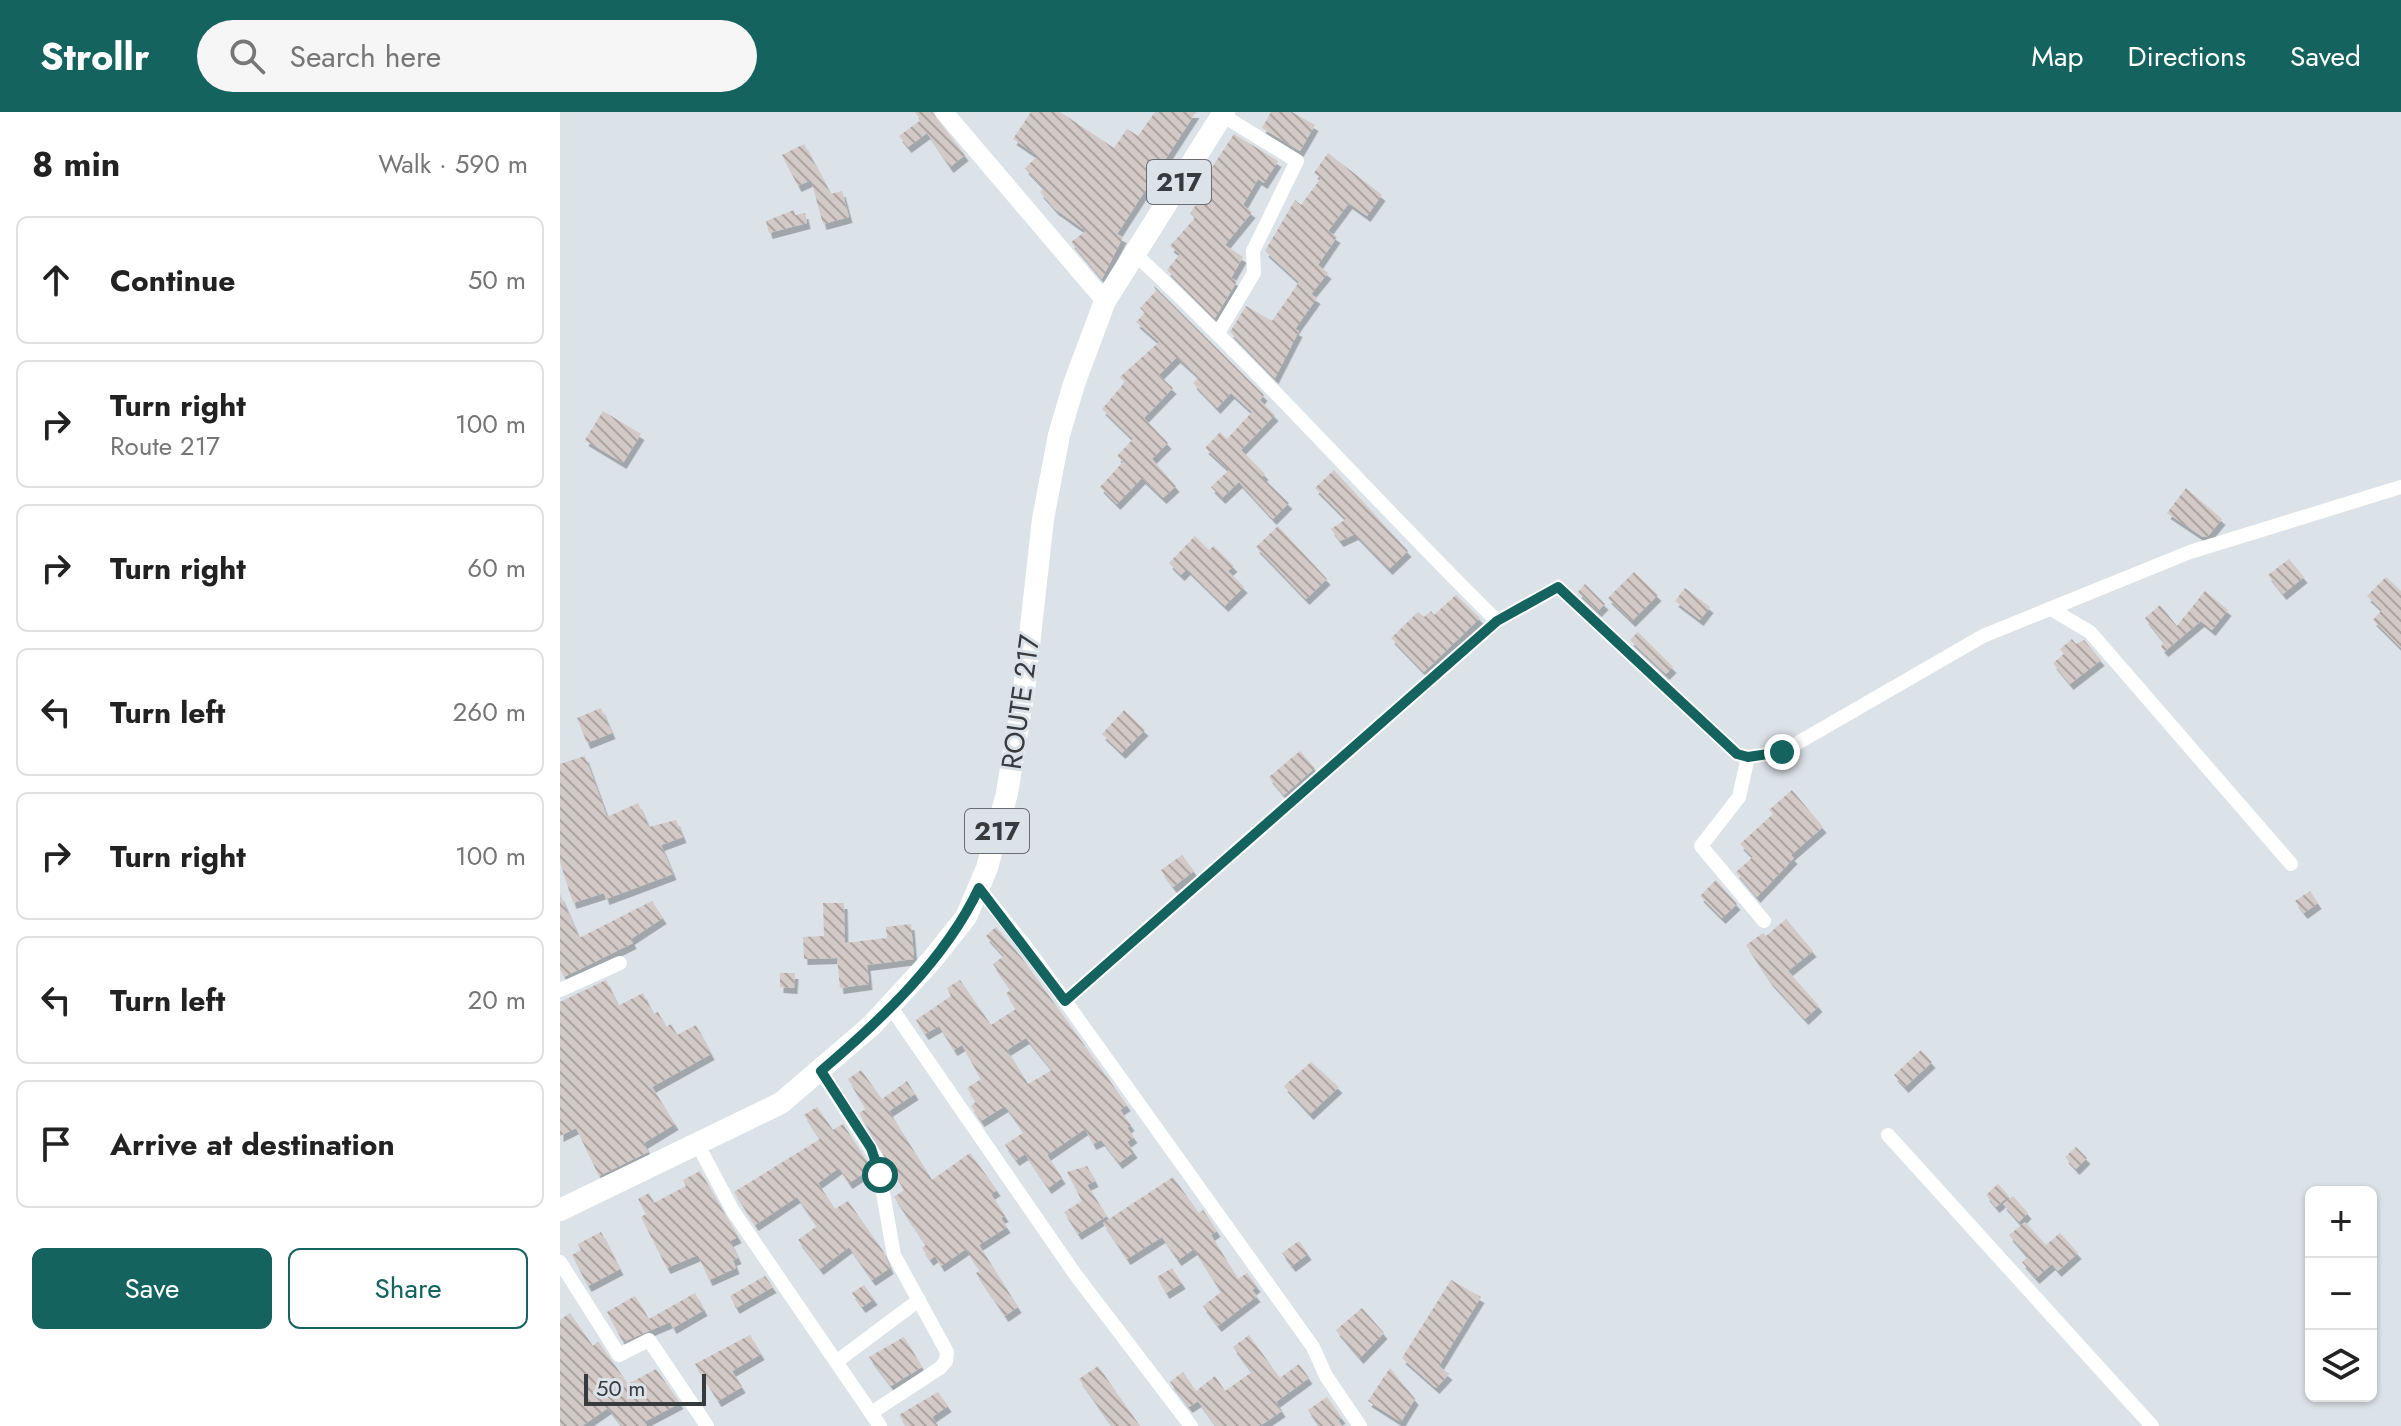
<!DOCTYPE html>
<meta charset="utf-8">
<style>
body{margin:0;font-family:Jost,sans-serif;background:#f6f6f6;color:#222}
.controls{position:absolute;right:24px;bottom:24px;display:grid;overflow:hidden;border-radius:12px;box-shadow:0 2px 6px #0004}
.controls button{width:72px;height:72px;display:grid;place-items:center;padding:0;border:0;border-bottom:2px solid #e0e0e0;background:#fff;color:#222;font:40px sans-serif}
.scale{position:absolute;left:24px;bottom:20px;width:122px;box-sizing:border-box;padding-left:8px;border:4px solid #383b3e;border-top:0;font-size:22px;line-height:28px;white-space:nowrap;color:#383b3e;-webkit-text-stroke:6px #dbe2e8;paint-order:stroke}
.stop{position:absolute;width:24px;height:24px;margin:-18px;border:6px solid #14635f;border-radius:50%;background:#fff}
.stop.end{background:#14635f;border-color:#fff;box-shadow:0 2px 8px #0008}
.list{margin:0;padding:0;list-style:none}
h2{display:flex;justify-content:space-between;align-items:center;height:104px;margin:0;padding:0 32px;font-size:34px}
h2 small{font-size:26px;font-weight:400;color:#767676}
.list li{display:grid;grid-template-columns:52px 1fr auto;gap:24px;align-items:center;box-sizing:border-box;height:128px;margin:0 16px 16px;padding:0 16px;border:2px solid #e0e0e0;border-radius:12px}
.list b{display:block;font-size:30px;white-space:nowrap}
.list p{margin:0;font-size:26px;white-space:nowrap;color:#767676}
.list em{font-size:26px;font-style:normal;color:#767676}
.actions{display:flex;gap:16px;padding:24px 32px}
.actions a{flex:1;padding:18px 0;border:2px solid #14635f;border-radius:12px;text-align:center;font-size:28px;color:#14635f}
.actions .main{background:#14635f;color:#fff}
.icon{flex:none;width:44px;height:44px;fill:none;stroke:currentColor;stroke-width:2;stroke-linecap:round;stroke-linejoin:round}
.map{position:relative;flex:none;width:1841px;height:1314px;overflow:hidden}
header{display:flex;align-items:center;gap:48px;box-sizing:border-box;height:112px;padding:0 40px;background:#14635f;color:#fff}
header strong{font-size:38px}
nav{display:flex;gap:44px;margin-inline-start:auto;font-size:28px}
.search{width:560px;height:72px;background:#f6f6f6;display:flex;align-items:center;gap:20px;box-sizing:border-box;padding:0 28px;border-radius:44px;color:#767676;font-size:30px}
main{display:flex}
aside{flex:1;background:#fff}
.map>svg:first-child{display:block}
.building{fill:url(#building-back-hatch);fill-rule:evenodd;filter:url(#shadow)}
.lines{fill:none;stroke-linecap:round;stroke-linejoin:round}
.minor{stroke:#fff;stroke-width:14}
.tertiary{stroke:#fff;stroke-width:18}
.primary{stroke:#fff;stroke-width:22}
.route{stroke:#14635f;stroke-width:10}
.labels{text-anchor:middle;stroke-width:6;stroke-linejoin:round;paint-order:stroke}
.shield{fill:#dbe2e8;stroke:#696d71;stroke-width:2}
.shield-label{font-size:26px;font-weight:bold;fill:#383b3e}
.street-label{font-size:28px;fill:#383b3e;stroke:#dbe2e8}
</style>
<header>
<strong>Strollr</strong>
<div class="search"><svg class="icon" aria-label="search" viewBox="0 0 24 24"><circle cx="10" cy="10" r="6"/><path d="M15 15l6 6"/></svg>Search here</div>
<nav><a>Map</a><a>Directions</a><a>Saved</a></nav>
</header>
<main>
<aside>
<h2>8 min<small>Walk · 590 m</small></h2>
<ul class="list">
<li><svg class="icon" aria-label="ahead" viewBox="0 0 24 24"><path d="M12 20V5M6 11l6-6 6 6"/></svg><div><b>Continue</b></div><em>50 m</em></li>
<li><svg class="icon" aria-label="right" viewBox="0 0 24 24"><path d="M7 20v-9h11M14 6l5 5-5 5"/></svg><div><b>Turn right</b><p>Route 217</p></div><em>100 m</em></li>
<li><svg class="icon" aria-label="right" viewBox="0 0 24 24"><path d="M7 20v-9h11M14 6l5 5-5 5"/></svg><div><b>Turn right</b></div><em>60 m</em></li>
<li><svg class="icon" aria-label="left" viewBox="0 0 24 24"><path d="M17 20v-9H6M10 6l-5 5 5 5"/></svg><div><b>Turn left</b></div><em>260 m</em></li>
<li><svg class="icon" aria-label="right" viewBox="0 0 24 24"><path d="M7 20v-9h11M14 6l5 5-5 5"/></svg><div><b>Turn right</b></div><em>100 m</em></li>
<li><svg class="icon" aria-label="left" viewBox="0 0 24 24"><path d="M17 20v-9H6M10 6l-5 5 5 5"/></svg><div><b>Turn left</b></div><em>20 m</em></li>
<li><svg class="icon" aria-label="arrive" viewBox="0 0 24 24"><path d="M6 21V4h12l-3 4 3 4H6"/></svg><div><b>Arrive at destination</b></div></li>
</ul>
<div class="actions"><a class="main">Save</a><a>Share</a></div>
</aside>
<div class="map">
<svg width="1841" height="1314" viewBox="0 0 1841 1314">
<defs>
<pattern id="building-back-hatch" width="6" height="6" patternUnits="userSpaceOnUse" patternTransform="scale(2)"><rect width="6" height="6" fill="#d3c9c6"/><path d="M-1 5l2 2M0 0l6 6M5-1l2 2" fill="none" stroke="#aca4a2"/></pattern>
<filter id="shadow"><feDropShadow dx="3.5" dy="6" stdDeviation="0" flood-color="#0004"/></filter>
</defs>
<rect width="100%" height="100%" fill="#dbe2e8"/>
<!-- building -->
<path class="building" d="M355,0H372L405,43L390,55L367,21L348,35L339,24L361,8Z
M471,0H500L554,36L567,17L578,24L595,0H636L557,122L563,125L542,167L511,130L526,119L495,97L480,80L484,76L465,56L478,44L453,27Z
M711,0H732L755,13L740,39L702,16Z
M674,22L718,49L704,71L698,67L683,93L692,100L665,133L683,145L671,166L677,169L655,206L607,158L620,142L610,134L635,106L630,101L636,93L632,90L650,69L645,66Z
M244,32L271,82L282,79L289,105L263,112L251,68L238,74L222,43Z
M768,41L822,83L807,104L789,91L768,119L777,125L758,153L768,161L751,182L757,186L735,217L739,219L715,266L670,220L686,194L712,209L739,170L705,139L735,88L741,93L761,66L754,61Z
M234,98L235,103L245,101L247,111L209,121L206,109Z
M594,174L704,283L700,288L715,303L681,338L705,362L702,365L729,391L713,407L679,370L662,386L651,375L669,358L645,336L660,320L667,327L692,300L671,281L657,296L633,271L639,265L617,245L599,263L613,276L584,306L608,331L592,347L616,374L603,386L582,366L557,392L540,375L563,350L557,344L573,327L542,297L565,270L560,265L599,230L576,210L585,201L580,196L596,179Z
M43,299L81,322L63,351L25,328Z
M774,358L848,439L829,457L795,422L780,429L771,417L786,407L755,376Z
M1626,376L1662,407L1648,424L1643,425L1607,401Z
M718,414L767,467L746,487L696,435Z
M635,424L649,438L654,434L674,454L668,459L684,475L665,494L627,457L621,463L609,451Z
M1729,447L1744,465L1723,482L1708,463Z
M1074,460L1098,483L1072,509L1048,486Z
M1826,465L1841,479V536L1813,508L1822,498L1807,484Z
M1025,472L1045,492L1038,499L1018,480Z
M1125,476L1150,495L1140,508L1115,489Z
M1645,479L1668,498L1652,518L1641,509L1605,539L1601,535L1604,530L1585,506L1600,493L1617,514Z
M896,483L920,506L864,560L831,526L858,500L864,505L871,499L874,503Z
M1078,520L1113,555L1106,562L1070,528Z
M1512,527L1516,532L1524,528L1541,548L1510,572L1493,551L1504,542L1500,537Z
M41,596L52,621L27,631L17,606Z
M564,598L585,618L562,641L542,622Z
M740,639L755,656L724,683L709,665Z
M25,644L47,705L78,691L89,715L116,708L123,725L101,733L113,762L46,787L44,781L13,791L0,750V652Z
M1232,678L1263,715L1231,743L1234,746L1197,785L1176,760L1193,745L1180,732L1213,702L1209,698Z
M622,743L634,759L613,775L601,758Z
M1156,768L1177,792L1162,806L1140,784Z
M1750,779L1758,791L1744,801L1735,789Z
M0,782L19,826L92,789L103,806L71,827L73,831L4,865L0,857Z
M263,791H284L285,831L327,826L326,815L351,812L354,847L307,853L309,872L280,876L277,846L244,847L243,825L264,824Z
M1226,807L1253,839L1228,859L1259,894L1245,907L1210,869L1186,833L1203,821L1206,824Z
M436,815L462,846L567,993L560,998L571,1013L567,1016L574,1025L567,1030L574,1040L559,1051L541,1028L533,1032L525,1017L487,1043L502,1066L488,1076L465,1042L456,1048L445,1033L464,1020L445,994L421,1009L411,994L416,990L407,976L421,967L402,933L394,938L379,914L365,922L356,908L391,884L387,876L400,868L431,913L456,897L446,881L451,878L433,852L444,844L426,824ZM466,926L492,958L468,972L447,938Z
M220,861H235L234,876L220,875Z
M46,868L58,894L83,881L93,902L98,900L106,915L111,912L117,923L136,913L151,942L92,975L115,1012L84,1031L88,1040L39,1064L16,1016L0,1024V890Z
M1361,938L1372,950L1345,975L1334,963Z
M751,950L779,975L750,1002L724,974Z
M301,958L322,987L347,969L355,982L329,999L372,1068L410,1041L437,1078L431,1082L445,1104L441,1106L447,1115L419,1133L458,1195L445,1204L416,1161L420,1159L406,1137L381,1154L375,1144L370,1148L362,1136L366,1133L334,1085L344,1078L299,1001L306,997L288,967Z
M257,995L273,1018L283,1012L308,1051L309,1058L289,1071L279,1056L258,1071L275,1097L288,1089L323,1139L330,1156L312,1168L289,1135L260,1157L238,1128L257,1114L237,1085L195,1113L174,1080L260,1027L244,1003Z
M1516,1035L1527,1046L1516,1057L1505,1045Z
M527,1054L535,1069L527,1073L547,1104L518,1122L504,1100L522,1089L507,1060Z
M140,1059L178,1125L170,1129L178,1146L173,1148L176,1156L149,1168L138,1143L107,1156L81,1105L86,1102L78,1087L89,1081L94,1091L126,1074L123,1068Z
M613,1065L639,1101L643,1098L657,1119L651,1123L678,1167L687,1161L697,1174L692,1178L697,1184L658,1214L643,1194L661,1180L634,1137L618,1148L602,1125L567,1147L543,1111Z
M1438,1072L1449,1084L1436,1095L1426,1083Z
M1453,1084L1468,1101L1459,1110L1443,1092Z
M1465,1110L1486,1133L1500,1121L1518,1141L1498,1159L1492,1152L1476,1166L1462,1150L1468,1145L1449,1123Z
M41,1120L60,1157L28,1174L12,1143L21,1138L18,1132Z
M739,1129L748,1142L732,1154L722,1141Z
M612,1156L622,1171L606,1181L597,1165Z
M205,1164L213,1175L176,1196L170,1184Z
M891,1168L921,1185L879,1254L889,1262L876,1276L842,1246Z
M304,1173L314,1187L302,1195L292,1181Z
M135,1181L144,1198L113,1216L110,1210L63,1230L47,1200L75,1184L89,1207Z
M802,1196L824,1221L800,1246L776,1218Z
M10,1201L33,1234L38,1229L68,1272L96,1257L120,1291L84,1310L87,1314H62L48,1296L22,1314H0V1208Z
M190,1223L201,1242L172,1259L182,1275L158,1289L135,1252Z
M689,1223L720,1266L739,1252L749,1266L716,1290L722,1299L700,1314H656L638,1289L629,1295L610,1270L623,1260L636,1279L655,1264L665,1279L692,1260L673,1235Z
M344,1225L362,1255L331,1274L309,1245Z
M538,1254L580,1314H552L519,1267Z
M830,1256L855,1287L841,1310L808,1289Z
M378,1280L388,1294L372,1305L378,1314H346L339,1303Z
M767,1285L782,1306L778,1308L782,1314H759L748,1298Z"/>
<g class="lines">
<!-- minor -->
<path class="minor" d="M574,141C700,258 814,388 937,509
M658,221L694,161L693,139L737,49L662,3
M1491,497L1530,520L1731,752
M1188,645L1179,685L1141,734L1204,809
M419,776L470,840L753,1235L766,1264L800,1314
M0,878L60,851
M505,889L937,509L998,475L1177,642L1188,645L1222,640L1423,524L1630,440L1841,375
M330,894L515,1162L631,1314
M261,959L317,1047L334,1143L387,1240L386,1249L380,1256L311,1301
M1328,1023L1592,1314
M138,1033L173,1099L320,1314
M0,1150L59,1243L89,1228L147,1314
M276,1250L359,1188"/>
<!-- tertiary -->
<path class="tertiary" d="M384,0L545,189"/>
<!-- primary -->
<path class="primary" d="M0,1098L221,991L311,914L371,849L406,805L427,756L447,681L464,578L483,407L499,323L514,272L545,189L664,0"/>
</g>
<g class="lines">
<!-- route -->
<path class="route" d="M320,1063L311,1036L261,959C321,908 385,848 419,776L505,889L937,509L998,475L1177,642L1188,645L1222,640"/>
</g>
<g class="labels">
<!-- shield labels -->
<g class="shield">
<rect x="587" y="48" width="64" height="44" rx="6"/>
<rect x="405" y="697" width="64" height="44" rx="6"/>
</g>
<g class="shield-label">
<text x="619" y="79">217</text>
<text x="437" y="728">217</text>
</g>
<!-- street labels -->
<g class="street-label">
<text transform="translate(460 590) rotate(-82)" y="10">ROUTE 217</text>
</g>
</g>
</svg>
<div class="controls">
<button>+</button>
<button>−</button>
<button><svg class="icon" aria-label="layers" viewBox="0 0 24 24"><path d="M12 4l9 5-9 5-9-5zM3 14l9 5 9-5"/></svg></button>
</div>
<div class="scale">50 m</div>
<div class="stop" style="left:320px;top:1063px"></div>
<div class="stop end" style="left:1222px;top:640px"></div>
</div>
</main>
